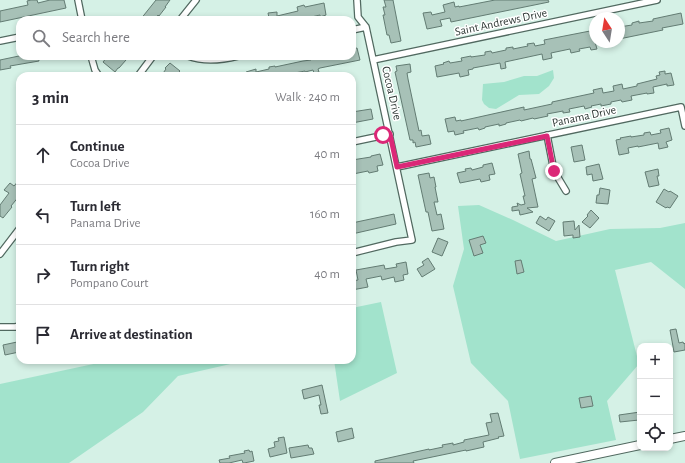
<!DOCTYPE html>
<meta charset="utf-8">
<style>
body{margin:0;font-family:"Alegreya Sans",sans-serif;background:#f7f7f7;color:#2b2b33}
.controls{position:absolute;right:12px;bottom:12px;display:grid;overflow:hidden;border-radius:8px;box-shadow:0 2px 6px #0003}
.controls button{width:36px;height:36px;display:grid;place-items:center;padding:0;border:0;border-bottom:1px solid #e1e1e2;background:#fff;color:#2b2b33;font:20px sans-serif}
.compass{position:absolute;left:589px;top:12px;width:36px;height:36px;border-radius:50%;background:#fff;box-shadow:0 2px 6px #0003;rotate:348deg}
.stop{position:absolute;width:12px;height:12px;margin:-9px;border:3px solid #db2777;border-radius:50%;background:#fff}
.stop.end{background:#db2777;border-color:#fff;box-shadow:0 1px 4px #0008}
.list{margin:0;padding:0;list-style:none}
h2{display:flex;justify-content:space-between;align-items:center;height:52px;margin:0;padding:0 16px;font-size:17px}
h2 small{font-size:13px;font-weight:400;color:#7c7c81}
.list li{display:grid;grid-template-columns:26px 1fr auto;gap:12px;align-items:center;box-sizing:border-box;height:60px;padding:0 16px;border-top:1px solid #e1e1e2}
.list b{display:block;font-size:15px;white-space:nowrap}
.list p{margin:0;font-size:13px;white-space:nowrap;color:#7c7c81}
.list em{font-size:13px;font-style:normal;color:#7c7c81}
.icon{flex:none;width:22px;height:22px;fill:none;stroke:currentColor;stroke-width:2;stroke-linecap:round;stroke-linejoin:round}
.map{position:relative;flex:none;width:685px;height:463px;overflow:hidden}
.search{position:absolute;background:#fff;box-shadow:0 2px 6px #0003;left:16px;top:16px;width:340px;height:44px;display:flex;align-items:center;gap:10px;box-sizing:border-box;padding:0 14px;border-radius:12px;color:#7c7c81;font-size:15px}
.panel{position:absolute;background:#fff;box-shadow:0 2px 6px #0003;left:16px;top:72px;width:340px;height:292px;border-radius:12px}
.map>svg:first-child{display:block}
.green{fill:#a2e3cc}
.building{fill:#a7c1b7;stroke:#637c73}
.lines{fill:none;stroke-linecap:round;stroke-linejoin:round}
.street-casing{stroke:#516960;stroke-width:8}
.secondary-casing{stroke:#516960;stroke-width:10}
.street{stroke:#fff;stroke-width:5.5}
.secondary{stroke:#fff;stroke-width:8}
.route{stroke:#db2777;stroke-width:5}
.labels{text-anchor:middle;stroke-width:3;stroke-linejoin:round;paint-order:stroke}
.street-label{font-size:12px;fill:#2f3a36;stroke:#fff}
</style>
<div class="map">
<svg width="685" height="463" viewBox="0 0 685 463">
<rect width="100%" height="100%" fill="#d5f1e6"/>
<!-- green -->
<path class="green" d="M553,70L554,78L549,86L539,94L519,95L496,109L489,108L484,104L482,100L483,84L504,82L524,76H537Z
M479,205L513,220L556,241L610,229L660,228L685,223V289L651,262L615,270L639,364L607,401L616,440L520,459L508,401L471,363L453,286L464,249L458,206Z
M381,302L397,373L340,401L334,360H352V308Z
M112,360H248L178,376L143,412L69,463H0V384Z"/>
<!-- building -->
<path class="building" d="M31,0H37L38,3L50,0H64L66,8L0,22V11L28,5L27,1Z
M156,0H170L165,7H166L159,16L158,15L154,20H140Z
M384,0H393L401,41L391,43L389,35H387L383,15H385L383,7H386Z
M495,0H548L549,2L451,22L450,18L440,20L442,26L427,29L423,13L431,12L432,15L445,12L443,5L454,2L455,7L459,6V7Z
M324,3L326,15L320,17V15L307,18V20H268V18H269L268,13L277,12V16L298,11L297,7L304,5L305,7Z
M681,13L683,24L662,28L663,30L619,39V27L632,25V23L639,21V23L653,21V19Z
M590,31L591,36L595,35V42L597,49L591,50L590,47L579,49L580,51L571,53L570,49L551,53L552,58L543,60L542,54L505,62L506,68L501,69L500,63L473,68V69L468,70L469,75L460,77L459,73L437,77L435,66L444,64L443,63L449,61L450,63L462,61L461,58L471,56V57L485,55V52L491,51L492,53L506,50V48L513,47V49L528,46L527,44L534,43L535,46L545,44L544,40Z
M357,48L360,60L320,68L318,69L319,72L314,73L313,70L305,72V71L279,76H246V72L256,69V72L269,69V67L275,66V67L303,61L311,60L310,58L317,57L318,58L328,56H352V49Z
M19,56H38L39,61L10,66L11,68L0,70V60Z
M108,56H120L126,60L119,68H118L115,72L103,62Z
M170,63L180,71L175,76H161L166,69L165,68Z
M410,64L411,72L407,73L408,79L419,131L421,130L422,136L429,135L431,144L416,147L415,142L413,143V140H410L395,72L397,71L396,66Z
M665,71V74L671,73L674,85L667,86V84L653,87L654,93L647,94V93L631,96L632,100L622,102L621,100L611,102V104L601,106V104L591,106L592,107L585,109L584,106L569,109L570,112L563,113V111L547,114L548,116L534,119L533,118L521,121L520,120L506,123V124L499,126V124L485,127V128L479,130L478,128L463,131L464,133L455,135L454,131L448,132L445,119L455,117L456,121L461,120V121L524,107V110L552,104V102L594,93L593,90L602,88L603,93L614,91L613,86L622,84L623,89L637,86V84L657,79L656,76L660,75L659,72Z
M371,109L373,119L352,123V112Z
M669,128L672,140L666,142L668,147L659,149L658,143L638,147V146L628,148L629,153L619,155L616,140L621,139L620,138L631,136V137L644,135V133L650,132L651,135L661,133L660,130Z
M582,145L585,160L574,162L571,147Z
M529,151L530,159H531L536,178L532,179L538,207L527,208L533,212L520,215L519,210L512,211V207L518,206L517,203L521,205L525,204L523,196H525L520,174L522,173L518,154Z
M380,154L383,165L377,166L378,171L369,173L368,171L353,174L352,172V160L371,157V156Z
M492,163L495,174L489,175L490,180L481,182L480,179L460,183L457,173L466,171L465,169L471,168L472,170L483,167V165Z
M599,164L603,179L593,181L592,174L587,175L586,167Z
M658,169L659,176H657L659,185L649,187L645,172Z
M429,173L430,178L434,177L436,187H435L438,202H434L437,215L441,214L444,229L432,231L428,212H426L418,175Z
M20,179V195L11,206L12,207L3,218L0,216V205L9,193L4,190L10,183L14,186Z
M600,188L610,190L608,204L596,203L597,195H599Z
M664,189L669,192L670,191L678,196L670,208L667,207L666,208L656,202Z
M591,210L599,218L590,228L582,222L588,216L587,215Z
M394,214L396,224L352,234V223Z
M540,216L546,220L548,217L555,221L549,231L536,223Z
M574,221L575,230L579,225L580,237L573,238V235L564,236L563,222Z
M483,236L486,243L480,245L483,253L474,256L469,240Z
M438,238L448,242L442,256L432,252Z
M428,258L435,269L422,277L417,269L424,265L422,262Z
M521,260L524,272L517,274L515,261Z
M406,262L408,274L403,275L404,280L395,282L394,277L382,280L381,276L366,279L368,287L352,290V281L358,280L356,270L384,265L385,269L397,267L396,264Z
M676,329L679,343L683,342L684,344L685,343V350L674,352L670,330Z
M17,342L19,352L5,355L3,345Z
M322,385L328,413L321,414L319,405H321L319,395L304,399L302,390Z
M591,396L593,406L581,408L579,398Z
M640,412L639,420L620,422L619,415Z
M498,413L504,436L498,437L499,438L483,442L484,447L466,451V450L413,461L414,463H375V461L429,449V450L443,447L442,445L453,443V445L464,442V440L489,435L486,423L492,422L490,414Z
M352,428L354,438L338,442L336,432Z
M284,437L287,453L270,457L268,449L275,447L274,442L279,441L278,438Z
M308,445L309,448H312L314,454L291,458L289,448Z
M249,450L250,452L252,451L254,461L244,463H243L242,460L229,463H220L219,460L230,458L229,456L245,453L244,451Z"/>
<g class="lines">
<!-- street casing -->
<g class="street-casing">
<path id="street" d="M78,0L82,20
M180,20L196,0
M352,30L366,27
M0,41L20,37
M91,56L95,70L99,76
M188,56C204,62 222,60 238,56
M373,60L657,0
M138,76L153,56
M547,135L554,171L566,191
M352,142L390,134
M397,167L681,107L685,126
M352,253L396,242L412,240L366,27L358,17L357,0
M0,254L20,228
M0,327H15L20,326"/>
</g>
<!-- secondary casing -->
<g class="secondary-casing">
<path id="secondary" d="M670,439L685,436
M555,463L640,445"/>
</g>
<!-- street -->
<use href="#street" class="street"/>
<!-- secondary -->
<use href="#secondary" class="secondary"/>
</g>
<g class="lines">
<!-- route -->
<path class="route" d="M383,135L390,134L397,167L547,136L554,171"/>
</g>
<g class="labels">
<!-- street labels -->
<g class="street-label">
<text transform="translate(501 22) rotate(-12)" y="4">Saint Andrews Drive</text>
<text transform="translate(392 93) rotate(77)" y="4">Cocoa Drive</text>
<text transform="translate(584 116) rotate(-12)" y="4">Panama Drive</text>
</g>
</g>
</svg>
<div class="controls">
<button>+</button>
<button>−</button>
<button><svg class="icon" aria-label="locate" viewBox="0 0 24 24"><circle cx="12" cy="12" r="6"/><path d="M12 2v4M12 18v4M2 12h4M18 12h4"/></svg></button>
</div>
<svg class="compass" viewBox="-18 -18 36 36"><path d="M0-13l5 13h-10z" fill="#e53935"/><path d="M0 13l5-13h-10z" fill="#7c7c81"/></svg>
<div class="stop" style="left:383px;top:135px"></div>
<div class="stop end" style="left:554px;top:171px"></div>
<div class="search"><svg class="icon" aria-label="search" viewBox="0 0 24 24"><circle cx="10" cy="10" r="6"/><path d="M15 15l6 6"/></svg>Search here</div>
<section class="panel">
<h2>3 min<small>Walk · 240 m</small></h2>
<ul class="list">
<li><svg class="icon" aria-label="ahead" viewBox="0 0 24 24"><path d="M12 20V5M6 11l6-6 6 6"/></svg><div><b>Continue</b><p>Cocoa Drive</p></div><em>40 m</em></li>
<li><svg class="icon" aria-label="left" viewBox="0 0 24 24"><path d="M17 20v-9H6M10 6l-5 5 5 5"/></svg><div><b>Turn left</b><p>Panama Drive</p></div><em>160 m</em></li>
<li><svg class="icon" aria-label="right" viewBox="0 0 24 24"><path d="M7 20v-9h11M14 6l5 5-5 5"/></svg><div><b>Turn right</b><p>Pompano Court</p></div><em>40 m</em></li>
<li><svg class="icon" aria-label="arrive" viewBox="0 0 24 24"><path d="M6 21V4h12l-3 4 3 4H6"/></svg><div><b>Arrive at destination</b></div></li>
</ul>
</section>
</div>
